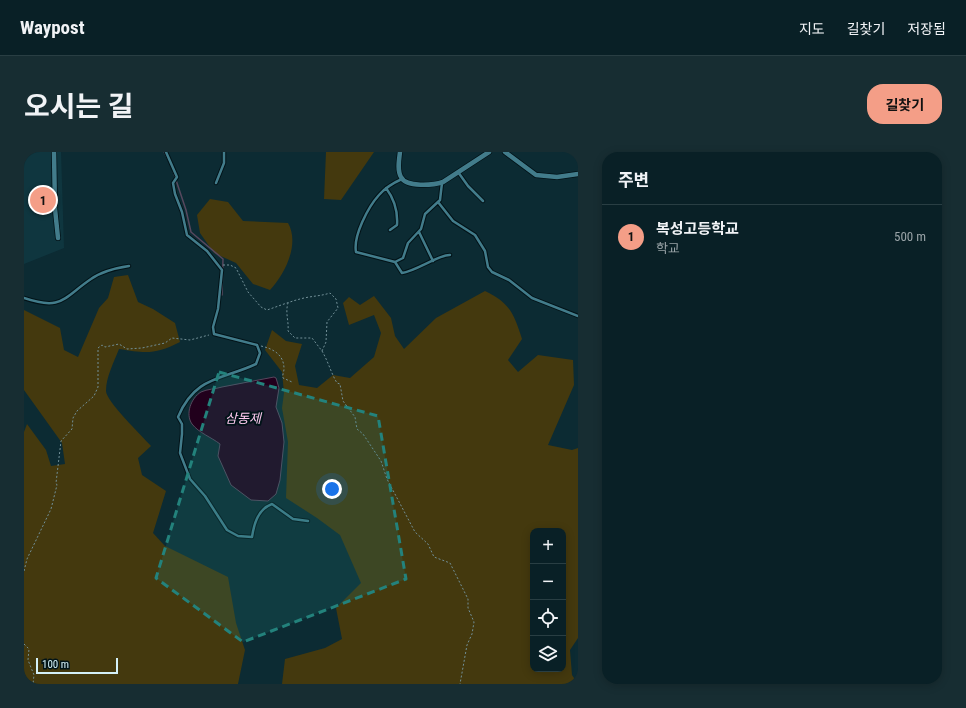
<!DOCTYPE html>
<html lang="ko">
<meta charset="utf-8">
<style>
body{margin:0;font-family:"Roboto Condensed","Noto Sans KR",sans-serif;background:#172d32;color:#f1f3f6}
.controls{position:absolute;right:12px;bottom:12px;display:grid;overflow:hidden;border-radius:8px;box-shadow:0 2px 10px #0003}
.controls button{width:36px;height:36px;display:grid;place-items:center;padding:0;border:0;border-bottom:1px solid #293e43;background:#092026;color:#f1f3f6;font:20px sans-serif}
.scale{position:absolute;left:12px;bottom:10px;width:82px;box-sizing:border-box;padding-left:4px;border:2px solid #d4f1f8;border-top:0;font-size:11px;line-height:14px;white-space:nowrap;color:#d4f1f8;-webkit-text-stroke:3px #001318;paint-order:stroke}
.you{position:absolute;left:308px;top:337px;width:14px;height:14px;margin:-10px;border:3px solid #fff;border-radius:50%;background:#1a73e8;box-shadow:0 0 0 6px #1a73e833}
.badge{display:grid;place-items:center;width:26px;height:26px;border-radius:50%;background:#f49e87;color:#111;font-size:13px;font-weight:700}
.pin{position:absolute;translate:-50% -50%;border:2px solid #fff;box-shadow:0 1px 4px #0006}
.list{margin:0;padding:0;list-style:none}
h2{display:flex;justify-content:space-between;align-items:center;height:52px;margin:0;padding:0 16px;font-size:17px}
h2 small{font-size:13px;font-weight:400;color:#99a3a7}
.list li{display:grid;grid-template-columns:26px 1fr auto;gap:12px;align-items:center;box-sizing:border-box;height:64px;padding:0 16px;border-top:1px solid #293e43}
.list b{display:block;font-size:15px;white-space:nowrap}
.list p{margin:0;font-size:13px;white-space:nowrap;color:#99a3a7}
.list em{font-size:13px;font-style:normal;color:#99a3a7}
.icon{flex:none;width:22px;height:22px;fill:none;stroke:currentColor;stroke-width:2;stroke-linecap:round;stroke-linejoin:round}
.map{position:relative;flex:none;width:554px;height:532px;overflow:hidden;border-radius:16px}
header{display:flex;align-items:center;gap:24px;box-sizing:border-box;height:56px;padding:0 20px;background:#092026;border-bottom:1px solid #293e43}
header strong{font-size:19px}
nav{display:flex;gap:22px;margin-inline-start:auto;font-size:14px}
.intro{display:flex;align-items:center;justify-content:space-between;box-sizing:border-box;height:96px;padding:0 24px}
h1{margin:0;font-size:28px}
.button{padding:10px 18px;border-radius:16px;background:#f49e87;color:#111;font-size:14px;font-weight:700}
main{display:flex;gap:24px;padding:0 24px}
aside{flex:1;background:#092026;border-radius:16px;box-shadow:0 2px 10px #0003}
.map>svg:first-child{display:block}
.built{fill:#0f363f}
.green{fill:#44390e;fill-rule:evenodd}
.water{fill:#21001c;stroke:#57485e}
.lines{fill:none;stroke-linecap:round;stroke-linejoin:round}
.stream{stroke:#57485e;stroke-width:1.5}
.lane-casing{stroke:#021217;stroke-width:4.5}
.street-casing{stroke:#021217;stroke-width:6}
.path{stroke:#729098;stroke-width:1;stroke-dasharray:2 2;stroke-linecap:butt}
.lane{stroke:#427c8b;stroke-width:2.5}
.street{stroke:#427c8b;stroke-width:4.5}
.marked{fill:#23827c;fill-opacity:0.2;stroke:#23827c;stroke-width:3;stroke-dasharray:8 5;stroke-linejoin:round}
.labels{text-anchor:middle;stroke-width:4;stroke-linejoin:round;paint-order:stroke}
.water-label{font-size:13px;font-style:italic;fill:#fbc8ed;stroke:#001318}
</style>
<header>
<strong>Waypost</strong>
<nav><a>지도</a><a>길찾기</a><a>저장됨</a></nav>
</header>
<div class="intro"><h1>오시는 길</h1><a class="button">길찾기</a></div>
<main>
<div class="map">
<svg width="554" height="532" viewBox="0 0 554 532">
<rect width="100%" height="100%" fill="#0c2b33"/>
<!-- built -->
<path class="built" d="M0,0H37L40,96L0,112Z"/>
<!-- green -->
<path class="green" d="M302,0H350L317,48L300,47Z
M186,47L204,50L219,69L264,71C276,92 261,122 246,138L229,132L212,111L190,101L176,81L173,63Z
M104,123L114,150L129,157L151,171L156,190C131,203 121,201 95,197C90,210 82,225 82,239C82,249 118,284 127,294L114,306L118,323L142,339L129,381L141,394L204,425L212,471L221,498L214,532H0V280L3,272L22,298L27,314L41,312L38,291L0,238V158L36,176L40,198L54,205L75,156L84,146L90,125Z
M461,139C486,151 490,162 498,187L484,208L494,220L514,203L549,208L550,233L524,293L548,298L554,296V486L546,498L548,523L554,532H258L261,507L301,496L318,487L312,456L337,431L316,383L293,366L262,346L264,290L258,256L260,241L258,220L241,198L248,178L262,189L278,192L271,214L275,233L293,236L309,223L326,226L350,205L357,181L350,163L325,173L319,151L325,145L336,153L350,144L367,166L371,184L380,197L412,166ZM509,379H539V517H509Z"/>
<!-- water -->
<path class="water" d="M250,225L252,226L255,236L252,255L258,271L260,290L256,328L252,342L244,349L227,348L207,333L194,304L196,292C187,285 175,281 168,272C161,262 167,246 177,240C183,237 192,237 198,235C215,232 233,228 250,225Z"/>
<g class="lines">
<!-- stream -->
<path class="stream" d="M140,0L147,13
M149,19L162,58L167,80L199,107L198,143"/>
<!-- lane casing -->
<g class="lane-casing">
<path id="lane" d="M142,0L153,25L149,31L151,42L158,60L163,83L183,99L198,118L194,157L189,175L190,182L233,193L236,201L232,212C198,228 171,224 154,265L158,272V282L156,301L166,327L181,344L203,378L214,384L228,385C230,372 234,357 248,352L269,367L284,369
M434,20L444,34L459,49
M378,27C369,31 361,36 355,43C344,55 329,84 332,100L371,110L379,106L384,91L397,77L401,62L416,48L418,31
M192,31L200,11V0
M362,36C371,48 374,59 373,73L366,78
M414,50L429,69L451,83L461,99L464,115L468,120L485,128L508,146L554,164
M395,80L409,109
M371,110L378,121C392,119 416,102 426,103
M0,146C38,159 39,146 67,127C78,119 92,116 105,114"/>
</g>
<!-- street casing -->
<g class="street-casing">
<path id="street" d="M30,0L31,57L34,86
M376,0C375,8 373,18 377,25C382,36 410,33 419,30L465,0
M481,0L512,23L533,25L554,22"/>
</g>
<!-- path -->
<path class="path" d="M199,113H206L212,116L224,140L237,155L243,158C255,154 267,149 280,146C289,144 297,144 306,141L312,147L314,156L303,170L302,190L298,199L288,186H271L264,179C265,169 261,161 264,151
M237,194C250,197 260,203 260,217C260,220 258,223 259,226L268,230
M298,199C304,209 307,221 313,231L316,232L319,249L331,265L333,277L339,282L357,309L363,327L391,380L404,392L410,405L426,411L444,447V456L450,470L448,482L443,493L436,532
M0,419L3,407L27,357L33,333L32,331L37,289L48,277L49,266L53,259L70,244L74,235V196L78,193L81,195L95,192L103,197L118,196L141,191L148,186L166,188L185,183
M0,492L5,497L4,508L10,523L9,532"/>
<!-- lane -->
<use href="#lane" class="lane"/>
<!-- street -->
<use href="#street" class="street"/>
</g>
<!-- marked area -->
<path class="marked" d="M195,220L354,264L382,427L219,490L132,426Z"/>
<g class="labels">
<!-- water labels -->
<g class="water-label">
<text x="219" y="271">삼동제</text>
</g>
</g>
</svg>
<div class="controls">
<button>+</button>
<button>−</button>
<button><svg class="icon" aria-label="locate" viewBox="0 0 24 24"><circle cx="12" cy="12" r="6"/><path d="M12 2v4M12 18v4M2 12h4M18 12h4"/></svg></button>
<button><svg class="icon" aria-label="layers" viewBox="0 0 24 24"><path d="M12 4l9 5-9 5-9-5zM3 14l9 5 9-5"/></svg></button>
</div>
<div class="scale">100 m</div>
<div class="you"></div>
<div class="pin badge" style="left:19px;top:48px">1</div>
</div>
<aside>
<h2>주변<small></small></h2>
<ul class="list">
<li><span class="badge">1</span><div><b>복성고등학교</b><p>학교</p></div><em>500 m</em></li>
</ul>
</aside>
</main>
